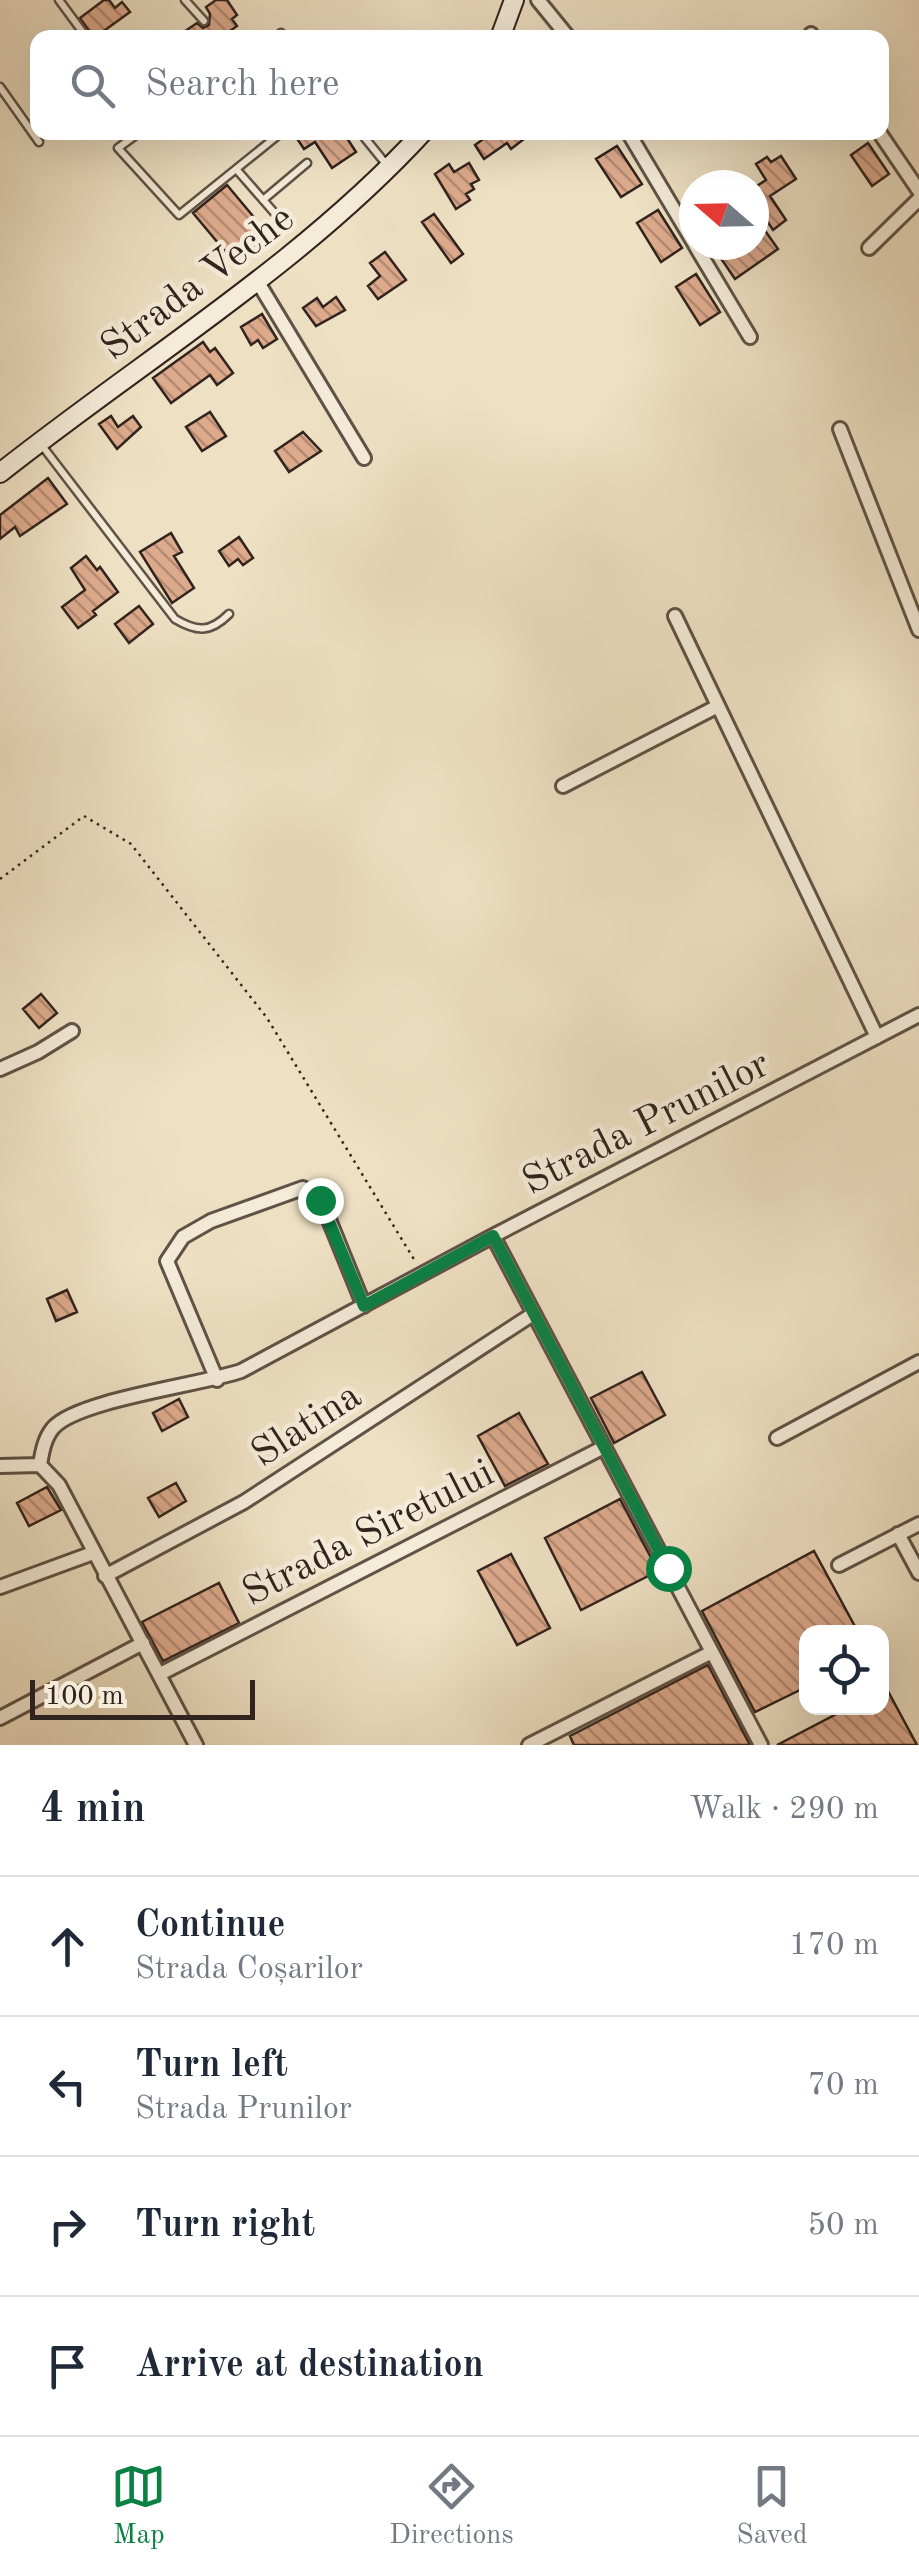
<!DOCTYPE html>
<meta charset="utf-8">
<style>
body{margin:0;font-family:"Old Standard TT",serif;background:#f6f6f7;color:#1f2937}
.controls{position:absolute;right:30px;bottom:30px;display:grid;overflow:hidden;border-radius:20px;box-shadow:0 10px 40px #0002}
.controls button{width:90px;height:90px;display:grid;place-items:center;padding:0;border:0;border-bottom:2px solid #e0e1e3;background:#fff;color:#1f2937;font:50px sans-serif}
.compass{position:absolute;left:679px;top:170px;width:90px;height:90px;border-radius:50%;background:#fff;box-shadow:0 10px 40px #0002;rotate:290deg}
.scale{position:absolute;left:30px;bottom:25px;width:225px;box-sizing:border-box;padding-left:10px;border:5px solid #31231d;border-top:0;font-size:28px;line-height:35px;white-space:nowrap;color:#31231d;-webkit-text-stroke:8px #f4ebd8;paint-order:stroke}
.stop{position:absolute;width:30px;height:30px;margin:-22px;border:8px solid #0b8043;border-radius:50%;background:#fff}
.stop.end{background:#0b8043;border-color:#fff;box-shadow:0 2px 10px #0008}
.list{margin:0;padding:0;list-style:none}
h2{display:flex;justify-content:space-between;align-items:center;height:130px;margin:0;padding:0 40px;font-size:42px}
h2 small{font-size:32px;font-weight:400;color:#747a83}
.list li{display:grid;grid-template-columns:65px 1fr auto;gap:30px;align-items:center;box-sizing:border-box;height:140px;padding:0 40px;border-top:2px solid #e0e1e3}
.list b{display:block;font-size:38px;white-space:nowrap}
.list p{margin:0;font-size:32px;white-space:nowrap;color:#747a83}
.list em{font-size:32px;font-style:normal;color:#747a83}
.icon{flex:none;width:55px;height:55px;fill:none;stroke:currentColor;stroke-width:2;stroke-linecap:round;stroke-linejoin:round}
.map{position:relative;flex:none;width:919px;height:1745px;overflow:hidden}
.search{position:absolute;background:#fff;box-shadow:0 10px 40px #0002;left:30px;right:30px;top:30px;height:110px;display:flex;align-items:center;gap:25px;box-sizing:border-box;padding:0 35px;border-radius:20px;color:#747a83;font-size:38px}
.sheet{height:690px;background:#fff}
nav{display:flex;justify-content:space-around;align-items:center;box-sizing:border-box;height:140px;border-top:2px solid #e0e1e3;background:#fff;font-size:28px;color:#747a83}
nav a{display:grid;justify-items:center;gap:5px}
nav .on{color:#0b8043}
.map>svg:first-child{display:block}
.building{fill:url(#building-back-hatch);stroke:#31231d;stroke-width:2.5}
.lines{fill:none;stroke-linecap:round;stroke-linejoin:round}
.lane-casing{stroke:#605246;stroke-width:11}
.street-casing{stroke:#605246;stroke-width:18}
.secondary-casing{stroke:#31231d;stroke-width:22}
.path{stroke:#31231d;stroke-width:2.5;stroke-dasharray:2.5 5;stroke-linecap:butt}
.lane{stroke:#f4ebd8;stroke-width:6}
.street{stroke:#f4ebd8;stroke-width:12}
.secondary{stroke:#f4ebd8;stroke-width:18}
.route{stroke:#0b8043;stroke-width:12}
.labels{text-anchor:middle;stroke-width:9;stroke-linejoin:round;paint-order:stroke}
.street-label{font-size:40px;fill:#31231d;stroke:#f4ebd8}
</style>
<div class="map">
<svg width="919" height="1745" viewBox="0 0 919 1745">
<defs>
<pattern id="building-back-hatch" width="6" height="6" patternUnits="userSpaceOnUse" patternTransform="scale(2.5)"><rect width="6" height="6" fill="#ddaa8c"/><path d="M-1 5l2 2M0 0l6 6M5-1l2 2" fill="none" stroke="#b48a72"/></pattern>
</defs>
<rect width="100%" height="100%" fill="#eee0c3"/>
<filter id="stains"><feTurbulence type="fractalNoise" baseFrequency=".002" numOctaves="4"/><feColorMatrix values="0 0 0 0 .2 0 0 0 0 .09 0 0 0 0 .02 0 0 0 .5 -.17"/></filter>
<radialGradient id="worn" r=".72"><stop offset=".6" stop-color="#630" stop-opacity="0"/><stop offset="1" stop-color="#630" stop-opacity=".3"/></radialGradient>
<!-- building -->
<path class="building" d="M104,0H109L115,8L122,2L130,12L94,38L80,18Z
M216,0H227L237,15L232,19L237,26L220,38H175L197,23L203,28L209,25L210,14L206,7Z
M302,132H343L356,152L332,168L315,142L304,149L296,137Z
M493,132H533L511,149L507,143L484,159L475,145Z
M868,143L889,174L872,186L851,155Z
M617,146L642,184L621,197L596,159Z
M781,156L796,179L770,196L786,220L773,230L754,201V188L766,180L756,164L767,157L771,162Z
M469,163L479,180L471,184L474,189L466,194L470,200L456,209L435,174L449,164L454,172Z
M227,185L268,234L234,262L193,213Z
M658,210L682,248L661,262L637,223Z
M434,214L463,254L451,263L422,222Z
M761,225L778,249L735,279L718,254L732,245H754V230Z
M385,252L406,280L378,299L368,286L380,276L370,263Z
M696,274L720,312L700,325L676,287Z
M336,297L345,310L316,326L303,308L317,298L323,307Z
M262,314L277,339L263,348L258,340L251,345L241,327Z
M203,342L210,352L215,348L233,373L217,385L210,375L171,403L153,378Z
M210,412L226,436L202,451L186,427Z
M111,416L118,427L133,416L141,427L117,449L99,424Z
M303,432L321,451L289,472L275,451Z
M48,478L67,504L20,536L15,527L0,539V515Z
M171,533L182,552L174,556L194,588L172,603L140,552Z
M239,537L253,558L243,565L238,559L229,566L219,551Z
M86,556L97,570L100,567L118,592L93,611L96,615L78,628L62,607L85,590L71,568Z
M139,606L153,624L129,643L115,624Z
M41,994L57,1013L39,1028L23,1009Z
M67,1290L77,1312L56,1321L47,1299Z
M642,1372L665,1415L614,1443L591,1398Z
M179,1399L188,1417L162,1431L153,1413Z
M519,1413L548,1464L505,1486L478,1436Z
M176,1483L186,1501L159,1517L148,1498Z
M47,1487L61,1510L29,1526L17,1503Z
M620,1499L658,1571L581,1610L545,1538Z
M814,1551L858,1632H806V1687L755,1712L702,1611Z
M511,1554L550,1628L517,1645L478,1571Z
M219,1583L239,1623L163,1661L142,1622Z
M708,1665L750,1745H574L570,1736Z
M882,1680L917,1745H777L848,1708H882Z"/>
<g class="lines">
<!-- lane casing -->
<g class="lane-casing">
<path id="lane" d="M59,0L87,38
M185,0L204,21
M274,38L281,33
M0,87L39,142
M140,132L118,148L179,215L282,132
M360,132L386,164
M237,170L278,217
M263,200L307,163
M40,443L175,619C197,632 210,633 229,614"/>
</g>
<!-- street casing -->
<g class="street-casing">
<path id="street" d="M538,0L569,38
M811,34L813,38
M628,132L694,243
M879,132L919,191
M695,245L750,337
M869,248L919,199
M256,279L364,458
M840,429L919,630
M675,616L877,1037
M563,786L718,706
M0,1069L38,1052L72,1031
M493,1236L761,1745
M217,1380L167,1261L183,1237L211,1221L303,1188L321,1200L364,1306
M777,1438L919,1362
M40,1465C42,1453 44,1439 53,1428C77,1400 200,1385 241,1371L493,1236L919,1015
M0,1466L40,1465L59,1485L196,1745
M898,1534L919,1573
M839,1565L919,1524
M105,1576L244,1502L533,1314
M0,1587L93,1553
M160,1674L604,1447
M0,1718L143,1643
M529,1745L712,1652"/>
</g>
<!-- secondary casing -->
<g class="secondary-casing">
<path id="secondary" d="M500,38L514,0
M0,473C140,362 302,264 423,132"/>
</g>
<!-- path -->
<path class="path" d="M0,879L84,816L131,844L267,1018L415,1261"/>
<!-- lane -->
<use href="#lane" class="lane"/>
<!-- street -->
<use href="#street" class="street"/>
<!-- secondary -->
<use href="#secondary" class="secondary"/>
</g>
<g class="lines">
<!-- route -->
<path class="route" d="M320,1200L364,1306L493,1236L668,1568"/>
</g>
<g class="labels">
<!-- street labels -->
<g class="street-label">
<text transform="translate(196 281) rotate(-37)" y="14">Strada Veche</text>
<text transform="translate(645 1121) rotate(-27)" y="14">Strada Prunilor</text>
<text transform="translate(305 1423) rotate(-33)" y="14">Slatina</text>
<text transform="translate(367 1531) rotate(-27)" y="14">Strada Siretului</text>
</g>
</g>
<rect width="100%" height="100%" filter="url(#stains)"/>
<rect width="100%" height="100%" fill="url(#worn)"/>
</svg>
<div class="controls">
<button><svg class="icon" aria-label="locate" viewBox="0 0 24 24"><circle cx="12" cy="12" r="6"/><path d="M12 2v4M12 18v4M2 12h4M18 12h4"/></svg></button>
</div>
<svg class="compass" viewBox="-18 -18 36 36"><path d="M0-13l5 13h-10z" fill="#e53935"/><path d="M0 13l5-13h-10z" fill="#747a83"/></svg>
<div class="scale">100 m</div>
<div class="stop" style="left:668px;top:1568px"></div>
<div class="stop end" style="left:320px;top:1200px"></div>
<div class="search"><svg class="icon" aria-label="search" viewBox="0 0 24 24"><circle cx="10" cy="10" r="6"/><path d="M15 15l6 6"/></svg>Search here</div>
</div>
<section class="sheet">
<h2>4 min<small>Walk · 290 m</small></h2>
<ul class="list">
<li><svg class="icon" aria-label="ahead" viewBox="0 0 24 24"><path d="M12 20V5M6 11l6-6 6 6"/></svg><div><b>Continue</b><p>Strada Coșarilor</p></div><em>170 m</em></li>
<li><svg class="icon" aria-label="left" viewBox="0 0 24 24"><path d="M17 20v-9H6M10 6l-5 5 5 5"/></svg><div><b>Turn left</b><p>Strada Prunilor</p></div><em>70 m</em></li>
<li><svg class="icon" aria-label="right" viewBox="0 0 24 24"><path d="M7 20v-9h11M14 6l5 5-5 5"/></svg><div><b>Turn right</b></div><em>50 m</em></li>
<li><svg class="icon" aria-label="arrive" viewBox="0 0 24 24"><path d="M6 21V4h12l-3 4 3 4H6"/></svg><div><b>Arrive at destination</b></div></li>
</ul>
</section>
<nav>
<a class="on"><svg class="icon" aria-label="map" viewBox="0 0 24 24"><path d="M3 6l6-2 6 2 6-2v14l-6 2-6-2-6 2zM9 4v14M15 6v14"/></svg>Map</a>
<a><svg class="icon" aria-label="directions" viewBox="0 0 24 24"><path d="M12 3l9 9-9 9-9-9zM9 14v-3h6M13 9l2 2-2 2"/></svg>Directions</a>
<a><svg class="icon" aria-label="saved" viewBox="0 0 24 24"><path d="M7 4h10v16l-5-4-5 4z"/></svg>Saved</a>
</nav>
